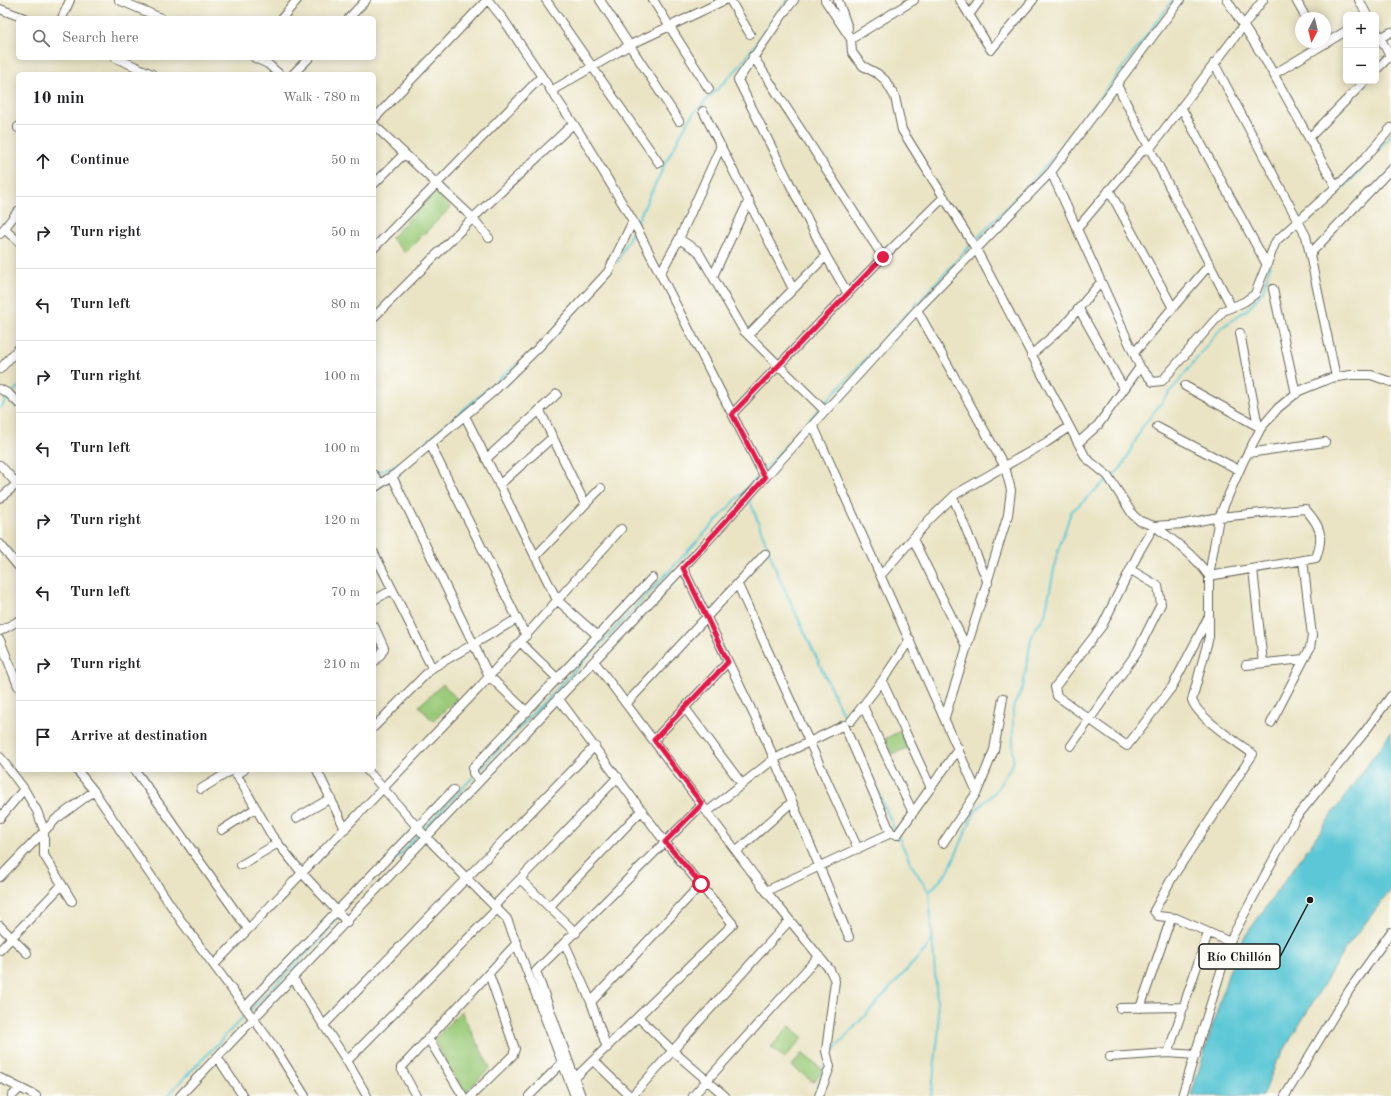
<!DOCTYPE html>
<meta charset="utf-8">
<style>
body{margin:0;font-family:"Old Standard TT",serif;background:#f6f6f6;color:#202124}
.controls{position:absolute;right:12px;top:12px;display:grid;overflow:hidden;border-radius:6px;box-shadow:0 2px 10px #0003}
.controls button{width:36px;height:36px;display:grid;place-items:center;padding:0;border:0;border-bottom:1px solid #e0e0e0;background:#fff;color:#202124;font:20px sans-serif}
.compass{position:absolute;left:1295px;top:12px;width:36px;height:36px;border-radius:50%;background:#fff;box-shadow:0 2px 10px #0003;rotate:187deg}
.stop{position:absolute;width:12px;height:12px;margin:-9px;border:3px solid #e11d48;border-radius:50%;background:#fff}
.stop.end{background:#e11d48;border-color:#fff;box-shadow:0 1px 4px #0008}
.list{margin:0;padding:0;list-style:none}
h2{display:flex;justify-content:space-between;align-items:center;height:52px;margin:0;padding:0 16px;font-size:17px}
h2 small{font-size:13px;font-weight:400;color:#757577}
.list li{display:grid;grid-template-columns:26px 1fr auto;gap:12px;align-items:center;box-sizing:border-box;height:72px;padding:0 16px;border-top:1px solid #e0e0e0}
.list b{display:block;font-size:15px;white-space:nowrap}
.list em{font-size:13px;font-style:normal;color:#757577}
.icon{flex:none;width:22px;height:22px;fill:none;stroke:currentColor;stroke-width:2;stroke-linecap:round;stroke-linejoin:round}
.map{position:relative;flex:none;width:1391px;height:1096px;overflow:hidden}
.search{position:absolute;background:#fff;box-shadow:0 2px 10px #0003;left:16px;top:16px;width:360px;height:44px;display:flex;align-items:center;gap:10px;box-sizing:border-box;padding:0 14px;border-radius:6px;color:#757577;font-size:15px}
.panel{position:absolute;background:#fff;box-shadow:0 2px 10px #0003;left:16px;top:72px;width:360px;height:700px;border-radius:6px}
.map>svg:first-child{display:block}
.green{fill:#9bcb7a;stroke:#5c744b}
.water{fill:#5cc7d6;stroke:#3c7279}
.lines{fill:none;stroke-linecap:round;stroke-linejoin:round}
.stream{stroke:#5cc7d6;stroke-width:2}
.minor-casing{stroke:#646257;stroke-width:10}
.minor{stroke:#fff;stroke-width:8}
.route{stroke:#e11d48;stroke-width:5}
.leader{fill:none;stroke:#1c1c1c;stroke-width:1.5}
.callout-dot{fill:#1c1c1c;stroke:#fdfcf7;stroke-width:1.5}
.callout{fill:#fdfcf7;stroke:#1c1c1c;stroke-width:1.5}
.callout-label{font-size:13px;text-anchor:middle;font-weight:bold;fill:#1c1c1c}
</style>
<div class="map">
<svg width="1391" height="1096" viewBox="0 0 1391 1096">
<rect width="100%" height="100%" fill="#fdfcf7"/>
<filter id="ink" filterUnits="userSpaceOnUse"><feTurbulence type="fractalNoise" baseFrequency=".025" numOctaves="2"/><feDisplacementMap in="SourceGraphic" scale="8" xChannelSelector="R" yChannelSelector="G"/><feConvolveMatrix kernelMatrix="1 2 1 2 8 2 1 2 1" color-interpolation-filters="sRGB"/></filter>
<filter id="wash" filterUnits="userSpaceOnUse"><feTurbulence type="fractalNoise" baseFrequency=".012" numOctaves="4" result="noise"/><feDisplacementMap in="SourceGraphic" scale="16" xChannelSelector="R" yChannelSelector="G"/><feGaussianBlur stdDeviation="0.9" result="paint"/><feColorMatrix in="noise" values="0 0 0 0 0 0 0 0 0 0 0 0 0 0 0 0 0 1.4 0 .05"/><feComposite in="paint" operator="in"/></filter>
<g filter="url(#wash)">
<rect width="100%" height="100%" fill="#eae4c5"/>
<!-- green -->
<path class="green" d="M436,191L451,207L405,253L391,238Z
M443,684L457,699L433,721L419,706Z
M900,731L907,748L892,754L885,739Z
M461,1011L490,1068L464,1094L434,1040Z
M790,1026L803,1038L784,1058L771,1047Z
M802,1053L823,1070L813,1082L792,1066Z"/>
<!-- water -->
<path class="water" d="M1391,732V890L1345,949L1275,1065L1263,1096H1191L1236,949Z"/>
<g class="lines">
<!-- stream -->
<path class="stream" d="M637,222L669,156L691,116L738,68L788,0
M1303,226L1355,176L1391,135
M1282,241L1299,228
M974,242L1043,169L1109,86L1173,0
M617,262L634,228
M538,351L540,352L571,318
M12,393L18,387
M823,405L971,245
M0,408L9,397
M374,470L376,473L403,462L516,364
M764,470L820,408
M1111,478L1122,467L1143,426L1221,328L1249,308L1263,291L1270,266
M749,498L778,575L847,723
M856,743L896,832
M477,773L538,708L599,646L761,473
M423,830L473,777
M898,836L911,864L929,892L939,1028L931,1096
M369,883L401,854L420,833
M929,892L948,872L975,811L995,792L1013,764V707L1023,687L1031,639L1034,631L1045,615L1057,554L1071,512L1107,480
M250,1010L323,937L338,916
M830,1058L838,1045L927,948L932,938
M167,1096L247,1013
M815,1096L826,1063"/>
</g>
</g>
<g filter="url(#ink)">
<g class="lines">
<!-- minor casing -->
<g class="minor-casing">
<path id="minor" d="M119,0L161,18
M488,0L504,20L581,135L633,221L765,478
M546,0L659,163
M600,0L679,121
M653,0L709,89
M730,0L750,34
M794,0L786,10L738,80L826,256L848,294
M825,0L851,39L852,52L857,59L863,66L878,74L885,80L895,97L902,130L976,249L1086,458L1108,476L1133,515L1140,521L1154,526L1183,524L1219,517L1305,509C1321,526 1324,536 1316,558L1209,576C1194,555 1175,541 1154,526L1140,550L1102,626L1055,687L1057,696L1127,746L1172,687L1209,616
M838,0L848,28
M960,0L991,50L1033,0
M1227,0L1269,66L1336,187
M1296,0L1306,18
M1359,0L1367,15
M0,9L24,18
M969,15L980,0
M62,18L70,0
M282,18L297,0
M349,18L366,0
M1376,30L1391,58
M1380,38L1391,32
M851,39L914,0
M753,56L883,257
M116,58L152,74
M255,58L268,64L279,74
M1214,63L1306,236L1336,377
M1376,70L1390,56
M293,74L309,58
M1274,74L1346,31
M1117,85L1231,306
M551,91L630,45L725,0
M1181,107L1267,265
M703,111L793,289
M374,119L487,0
M374,125L473,218L489,238
M18,127V128
M1309,138L1365,81
M1051,172L1140,367L1153,382L1162,381L1223,311L1244,302L1255,294L1276,241L1336,187L1364,159L1391,128
M374,184L404,154
M1109,190L1173,308
M4,229L18,241
M1077,229L1142,151L1151,147L1263,0
M0,234L18,211
M679,239L698,251L744,331L825,411
M374,248L541,77
M1310,254L1391,169
M660,274L679,239L721,146
M713,276L749,200
M1273,289L1296,394
M1079,309L1124,389
M917,310L1005,467L1011,490L1008,515L945,717
M374,317L473,218L573,124
M1240,333L1258,426
M748,335L826,256
M1134,353L1210,264
M1031,355L1063,327L1101,282
M0,369L18,349
M1185,386L1261,428
M0,389L9,394L18,403
M540,411L585,504
M732,414L883,257L944,197
M465,416L557,600L598,636
M813,425L977,792
M1157,427L1239,470
M1078,443L1098,425L1140,367
M430,444L526,636
M1248,453L1325,442
M486,459L557,394
M0,465L18,485
M374,475L380,484
M392,476L489,676L527,712
M499,485L553,437
M374,488L395,474L493,392L538,348L608,272L633,221
M953,497L988,583
M0,498L17,484
M913,539L967,648
M0,544L18,566
M374,553L432,668
M535,557L601,488
M683,568L767,742L849,937
M1253,569L1263,663
M881,575L929,520L956,494L1047,442L1069,427
M738,585L858,849
M374,600L392,590
M374,626L384,648L381,654L374,662
M0,631L18,621
M0,640L18,686
M520,642L558,679
M594,661L766,891L830,970L835,981L826,1051L830,1067L819,1096
M1246,665L1304,659
M882,681L931,788
M558,698L665,842L733,924L575,1078
M626,704L765,554
M863,706L913,813
M685,708L742,784
M851,721L882,681L910,639
M1271,723L1310,648L1312,636L1303,560
M374,727L432,668L517,619
M654,740L728,662
M1071,746L1137,652L1161,604L1158,586L1131,570
M0,757L24,789L37,811L44,830V855L72,901
M77,770L94,791L182,922L275,1048L305,1096
M135,770L248,929
M234,770L272,836L302,873L347,922
M317,770L345,829
M367,770L426,837L507,919L575,1096
M236,775L244,770
M479,781L473,773V768L652,578
M201,789L232,770
M707,812L774,759L844,725L891,833
M0,818L24,789
M296,818L331,798
M222,830L256,808
M943,843L977,792L994,750L1003,698
M737,851L792,802
M241,865L278,843
M0,877L56,819L94,791
M520,879L576,933
M766,891L891,833L897,835L959,748
M494,906L618,777
M549,907L642,810
M0,926L27,953
M1230,942L1176,918L1158,916L1154,911L1172,878L1253,754C1237,742 1198,718 1192,700L1209,637V576L1219,517L1243,462L1261,428L1278,408L1299,391L1331,378L1351,375H1371L1391,382
M565,944L591,1002L607,1048
M0,950L61,886
M214,965L478,689L621,529
M293,978L347,1061L367,1096
M591,1002L701,884
M245,1007L453,790
M1120,1008L1184,1007
M1140,1008L1171,918
M639,1018L673,1051L725,1096
M324,1025L595,746
M428,1038L463,1096
M1168,1053L1208,933
M217,1057L243,1096
M1110,1057L1168,1053L1196,1055
M347,1061L497,909
M594,1061L630,1096
M0,1078L36,1096
M12,1096L20,1088
M180,1096L693,557L917,310L1051,172L1180,0
M416,1096L401,1068L517,943
M471,1096L513,1055L515,1049L489,974
M529,1096L563,1062
M581,1096L536,971L702,805
M632,1096L789,921
M693,1096L819,956
M1182,1096L1231,939L1295,819L1364,733L1391,696
M1285,1096L1350,989L1391,932"/>
</g>
<!-- minor -->
<use href="#minor" class="minor"/>
</g>
</g>
<g class="lines" filter="url(#ink)">
<!-- route -->
<path class="route" d="M701,884L665,842L702,804L654,740L728,662L683,568L765,478L732,414L883,257"/>
</g>
<!-- callouts -->
<path class="leader" d="M1310 900L1280 957"/>
<circle class="callout-dot" cx="1310" cy="900" r="4"/>
<rect class="callout" x="1199" y="944" width="81" height="25" rx="4"/>
<g class="callout-label">
<text x="1239" y="961">Río Chillón</text>
</g>
</svg>
<div class="controls">
<button>+</button>
<button>−</button>
</div>
<svg class="compass" viewBox="-18 -18 36 36"><path d="M0-13l5 13h-10z" fill="#e53935"/><path d="M0 13l5-13h-10z" fill="#757577"/></svg>
<div class="stop" style="left:701px;top:884px"></div>
<div class="stop end" style="left:883px;top:257px"></div>
<div class="search"><svg class="icon" aria-label="search" viewBox="0 0 24 24"><circle cx="10" cy="10" r="6"/><path d="M15 15l6 6"/></svg>Search here</div>
<section class="panel">
<h2>10 min<small>Walk · 780 m</small></h2>
<ul class="list">
<li><svg class="icon" aria-label="ahead" viewBox="0 0 24 24"><path d="M12 20V5M6 11l6-6 6 6"/></svg><div><b>Continue</b></div><em>50 m</em></li>
<li><svg class="icon" aria-label="right" viewBox="0 0 24 24"><path d="M7 20v-9h11M14 6l5 5-5 5"/></svg><div><b>Turn right</b></div><em>50 m</em></li>
<li><svg class="icon" aria-label="left" viewBox="0 0 24 24"><path d="M17 20v-9H6M10 6l-5 5 5 5"/></svg><div><b>Turn left</b></div><em>80 m</em></li>
<li><svg class="icon" aria-label="right" viewBox="0 0 24 24"><path d="M7 20v-9h11M14 6l5 5-5 5"/></svg><div><b>Turn right</b></div><em>100 m</em></li>
<li><svg class="icon" aria-label="left" viewBox="0 0 24 24"><path d="M17 20v-9H6M10 6l-5 5 5 5"/></svg><div><b>Turn left</b></div><em>100 m</em></li>
<li><svg class="icon" aria-label="right" viewBox="0 0 24 24"><path d="M7 20v-9h11M14 6l5 5-5 5"/></svg><div><b>Turn right</b></div><em>120 m</em></li>
<li><svg class="icon" aria-label="left" viewBox="0 0 24 24"><path d="M17 20v-9H6M10 6l-5 5 5 5"/></svg><div><b>Turn left</b></div><em>70 m</em></li>
<li><svg class="icon" aria-label="right" viewBox="0 0 24 24"><path d="M7 20v-9h11M14 6l5 5-5 5"/></svg><div><b>Turn right</b></div><em>210 m</em></li>
<li><svg class="icon" aria-label="arrive" viewBox="0 0 24 24"><path d="M6 21V4h12l-3 4 3 4H6"/></svg><div><b>Arrive at destination</b></div></li>
</ul>
</section>
</div>
